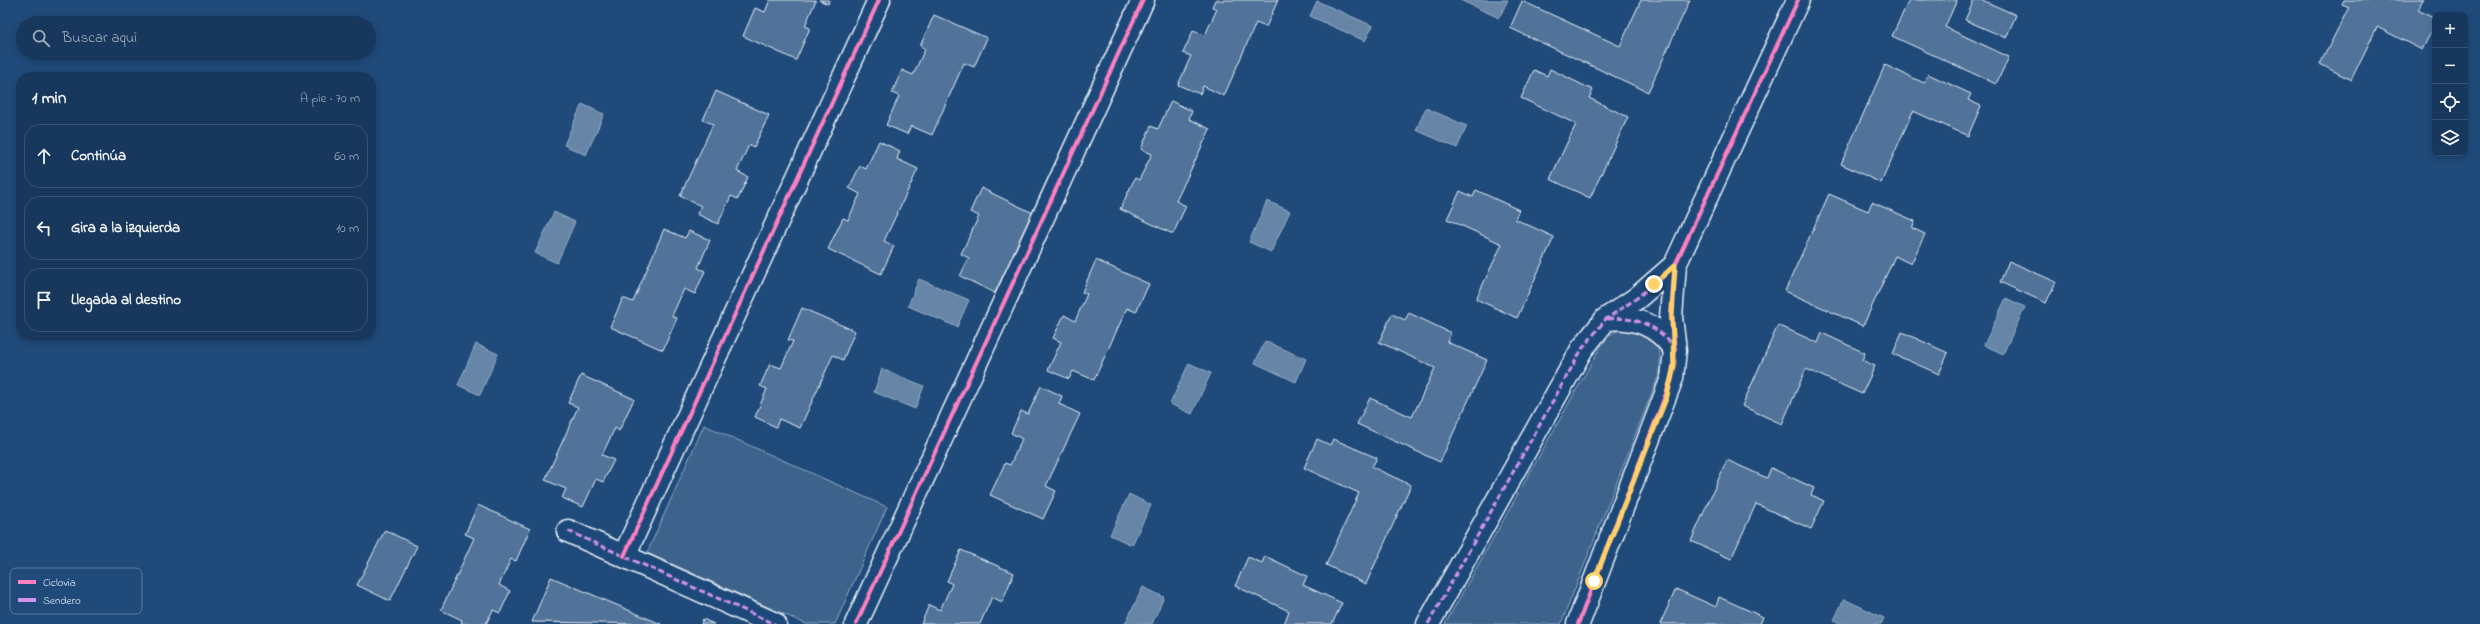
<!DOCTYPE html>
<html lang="es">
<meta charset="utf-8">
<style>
body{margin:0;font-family:"Indie Flower",sans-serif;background:#203f62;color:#f1f3f6}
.controls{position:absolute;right:12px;top:12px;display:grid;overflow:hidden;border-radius:8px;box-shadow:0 2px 6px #0003}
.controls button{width:36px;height:36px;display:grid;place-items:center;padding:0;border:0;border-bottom:1px solid #365272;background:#17385c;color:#f1f3f6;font:20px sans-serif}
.stop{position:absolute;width:12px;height:12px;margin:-9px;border:3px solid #ffd166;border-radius:50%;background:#fff}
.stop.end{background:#ffd166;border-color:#fff;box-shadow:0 1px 4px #0008}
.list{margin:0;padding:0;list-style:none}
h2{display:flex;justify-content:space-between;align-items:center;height:52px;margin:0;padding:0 16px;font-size:17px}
h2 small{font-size:13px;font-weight:400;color:#9eacbb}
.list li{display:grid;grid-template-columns:26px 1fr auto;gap:12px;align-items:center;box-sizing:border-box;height:64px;margin:0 8px 8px;padding:0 8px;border:1px solid #365272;border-radius:16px}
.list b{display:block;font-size:15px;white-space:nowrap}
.list em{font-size:13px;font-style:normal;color:#9eacbb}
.icon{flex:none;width:22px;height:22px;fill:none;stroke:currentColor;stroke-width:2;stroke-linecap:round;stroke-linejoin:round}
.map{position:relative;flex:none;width:2480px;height:624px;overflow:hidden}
.search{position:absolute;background:#17385c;box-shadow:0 2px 6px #0003;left:16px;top:16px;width:360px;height:44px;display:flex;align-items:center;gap:10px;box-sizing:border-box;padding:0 14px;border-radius:22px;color:#9eacbb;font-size:15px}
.panel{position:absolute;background:#17385c;box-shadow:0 2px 6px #0003;left:16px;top:72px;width:360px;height:268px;border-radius:16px}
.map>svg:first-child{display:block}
.green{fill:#3c628c;stroke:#92aac2}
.water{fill:#6685a7;stroke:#9ab0c7}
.building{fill:#517399;stroke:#e8f1f8}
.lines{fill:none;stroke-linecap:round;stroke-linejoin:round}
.street-casing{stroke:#e8f1f8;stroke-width:25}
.street{stroke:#1f4a7a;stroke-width:22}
.quiet{stroke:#d193ec;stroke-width:3;stroke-dasharray:6 3;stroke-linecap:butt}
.cycleway-casing{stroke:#1f4a7a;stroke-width:6}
.cycleway{stroke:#ff80c0;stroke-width:4}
.route{stroke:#ffd166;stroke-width:5}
.key{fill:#1f4a7a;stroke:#5b7ca0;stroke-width:1}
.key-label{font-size:11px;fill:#e8f1f8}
</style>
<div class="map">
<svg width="2480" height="624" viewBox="0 0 2480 624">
<rect width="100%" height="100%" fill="#1f4a7a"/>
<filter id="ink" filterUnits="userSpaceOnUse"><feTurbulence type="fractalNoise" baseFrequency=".025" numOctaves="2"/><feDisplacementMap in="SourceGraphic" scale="8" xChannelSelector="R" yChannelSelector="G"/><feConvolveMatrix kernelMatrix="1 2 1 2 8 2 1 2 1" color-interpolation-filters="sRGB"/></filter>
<g filter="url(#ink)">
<!-- green -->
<path class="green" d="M1621,329C1634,330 1654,335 1658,350C1661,356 1660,365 1660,372L1561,624H1445L1601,346L1611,334Z
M704,425L887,507L835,624H806L647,553Z"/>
<!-- water -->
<path class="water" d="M1460,0H1508L1499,18Z
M1317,1L1373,26L1365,41L1310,16Z
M582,104L604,114L586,155L564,145Z
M1426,108L1467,126L1457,148L1416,130Z
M1267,201L1290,211L1271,252L1249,242Z
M554,212L575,222L557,263L535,253Z
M919,279L969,300L957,327L908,306Z
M2006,298L2025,307L2003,354L1984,345Z
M1265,341L1306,359L1296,382L1255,363Z
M476,344L498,354L480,395L458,385Z
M1189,363L1211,373L1192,414L1170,404Z
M882,369L924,386L915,409L874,392Z
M1129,494L1151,505L1132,545L1110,535Z
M1143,587L1164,597L1152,624H1125Z
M1844,599L1884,618L1881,624H1841L1834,620Z"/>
<!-- building -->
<path class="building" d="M770,0H816L805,26L810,28L796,60L743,36L755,8L765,12Z
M819,0H829L828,4Z
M1215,0H1278L1266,27L1256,23L1224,96L1203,86L1200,94L1178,85L1191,56L1183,53L1193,31L1205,35L1217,9L1212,7Z
M1641,0H1690L1648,92L1510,28L1522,1L1620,46Z
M1909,0H1957L1945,27L2009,57L1996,84L1892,36Z
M1974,0H1982L2016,15L2006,38L1965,20Z
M2344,0H2423L2418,10L2435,19V24L2422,50L2377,27L2351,80L2320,64L2349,7L2342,4Z
M934,15L987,38L974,67L964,63L932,135L911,126L907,134L886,125L899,96L892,93L902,70L913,75L925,49L920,46Z
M1885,65L1924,83L1928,74L1971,94L1968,100L1981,106L1968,136L1913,111L1881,183L1841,164Z
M1550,69L1593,90L1589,98L1628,117L1590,198L1550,179L1576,124L1521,98L1534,70L1547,76Z
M716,91L769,115L754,147L749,145L737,171L748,177L738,199L731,196L718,224L697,214L701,206L680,196L713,124L703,120Z
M1171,101L1192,111L1189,119L1210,129L1176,201L1186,206L1173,234L1120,209L1135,178L1139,180L1152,154L1141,149L1151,126L1158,129Z
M879,141L900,151L897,159L918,169L884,241L894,246L881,274L828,249L843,218L848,220L860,194L849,188L860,166L866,169Z
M981,188L1033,213L995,293L960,276L969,258L961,254L979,216L970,212Z
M1476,190L1519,210L1515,219L1554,237L1517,318L1476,299L1502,244L1447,219L1460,191L1473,197Z
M1829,194L1868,211L1872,202L1915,221L1912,228L1925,234L1911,264L1895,256L1863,326L1785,291Z
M664,229L685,238L689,231L710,240L698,268L705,271L695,294L684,289L672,316L677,318L663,350L610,327L623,298L633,302Z
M1096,260L1149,284L1136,312L1127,308L1094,380L1073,371L1069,379L1048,370L1061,342L1053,338L1064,315L1075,321L1087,294L1082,292Z
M2009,261L2056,282L2046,303L2000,282Z
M802,308L855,331L843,360L833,355L800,428L779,419L776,427L755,417L767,389L760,386L770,364L781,368L793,341L788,340Z
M1409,313L1451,333L1447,342L1487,360L1440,462L1357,424L1370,398L1412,417L1435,368L1379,342L1392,314L1405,320Z
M1778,325L1818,343L1822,333L1865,353L1862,360L1875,366L1862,394L1806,369L1782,424L1742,406Z
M1902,332L1948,353L1939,374L1893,354Z
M581,375L634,399L619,431L615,428L602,455L614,460L603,482L596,479L583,507L562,498L566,489L545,480L578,407L568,403Z
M1041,386L1062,396L1059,404L1080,414L1046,486L1056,491L1043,519L990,495L1005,463L1010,465L1022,439L1011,433L1021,411L1028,414Z
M1317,439L1330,445L1333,439L1377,458L1372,467L1411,485L1366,584L1326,565L1359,493L1304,468Z
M1727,460L1767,478L1771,468L1814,488L1811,495L1824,501L1811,529L1756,504L1731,559L1691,541Z
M478,505L530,529L516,561L511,559L499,585L510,591L500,613L493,610L486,624H461L462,620L441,610L474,538L465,534Z
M385,530L417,546L390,601L357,585Z
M961,550L1014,573L1002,602L992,597L980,624H921L929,605L940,610L952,584L947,581Z
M1265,556L1307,576L1303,585L1342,603L1332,624H1284L1289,611L1235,586L1248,557L1262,563Z
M551,577L661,624L532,622Z
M1676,589L1716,607L1719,597L1763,617L1760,624H1660Z
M703,619L714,624H701Z"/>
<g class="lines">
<!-- street casing -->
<g class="street-casing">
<path id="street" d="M1606,319C1635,316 1658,325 1675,350
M568,531L775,624
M624,556L879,0
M856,624L1143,0
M1428,624L1582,349L1606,319L1637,298L1675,265
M1578,624L1672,378L1675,350L1671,317L1675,265L1798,0"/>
</g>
<!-- street -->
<use href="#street" class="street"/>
<!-- quiet -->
<path class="quiet" d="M1608,319C1634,316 1657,325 1673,346
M568,531L775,624
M1428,624L1582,349L1606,319L1637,298L1675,265"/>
<!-- cycleway casing -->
<g class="cycleway-casing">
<path id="cycleway" d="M624,556L879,0
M856,624L1143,0
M1578,624L1672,378L1675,350L1671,317L1675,265L1798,0"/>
</g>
<!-- cycleway -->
<use href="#cycleway" class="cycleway"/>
</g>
</g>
<g class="lines" filter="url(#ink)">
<!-- route -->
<path class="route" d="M1594,581L1667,396L1674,366L1672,317L1675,265L1654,284"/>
</g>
<!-- legend -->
<rect x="10" y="568" width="132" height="46" rx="6" class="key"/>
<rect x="18" y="580" width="18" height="4" fill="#ff80c0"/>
<rect x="18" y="598" width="18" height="4" fill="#d193ec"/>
<g class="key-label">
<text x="43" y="586">Ciclovía</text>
<text x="43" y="604">Sendero</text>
</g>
</svg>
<div class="controls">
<button>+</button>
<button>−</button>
<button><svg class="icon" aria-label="locate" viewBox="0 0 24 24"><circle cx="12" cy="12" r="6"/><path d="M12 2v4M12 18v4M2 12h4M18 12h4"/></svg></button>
<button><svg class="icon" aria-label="layers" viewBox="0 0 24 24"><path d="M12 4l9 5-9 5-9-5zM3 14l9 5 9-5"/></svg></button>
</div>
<div class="stop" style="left:1594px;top:581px"></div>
<div class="stop end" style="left:1654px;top:284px"></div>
<div class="search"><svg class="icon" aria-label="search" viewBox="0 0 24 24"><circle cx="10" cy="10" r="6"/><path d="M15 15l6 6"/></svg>Buscar aquí</div>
<section class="panel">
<h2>1 min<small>A pie · 70 m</small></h2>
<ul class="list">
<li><svg class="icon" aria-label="ahead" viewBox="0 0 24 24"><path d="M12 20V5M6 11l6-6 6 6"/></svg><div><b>Continúa</b></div><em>60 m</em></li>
<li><svg class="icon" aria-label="left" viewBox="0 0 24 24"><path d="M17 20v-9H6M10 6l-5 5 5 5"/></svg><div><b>Gira a la izquierda</b></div><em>10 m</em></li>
<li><svg class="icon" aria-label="arrive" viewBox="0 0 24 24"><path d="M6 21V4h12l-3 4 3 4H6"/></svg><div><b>Llegada al destino</b></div></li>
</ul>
</section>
</div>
